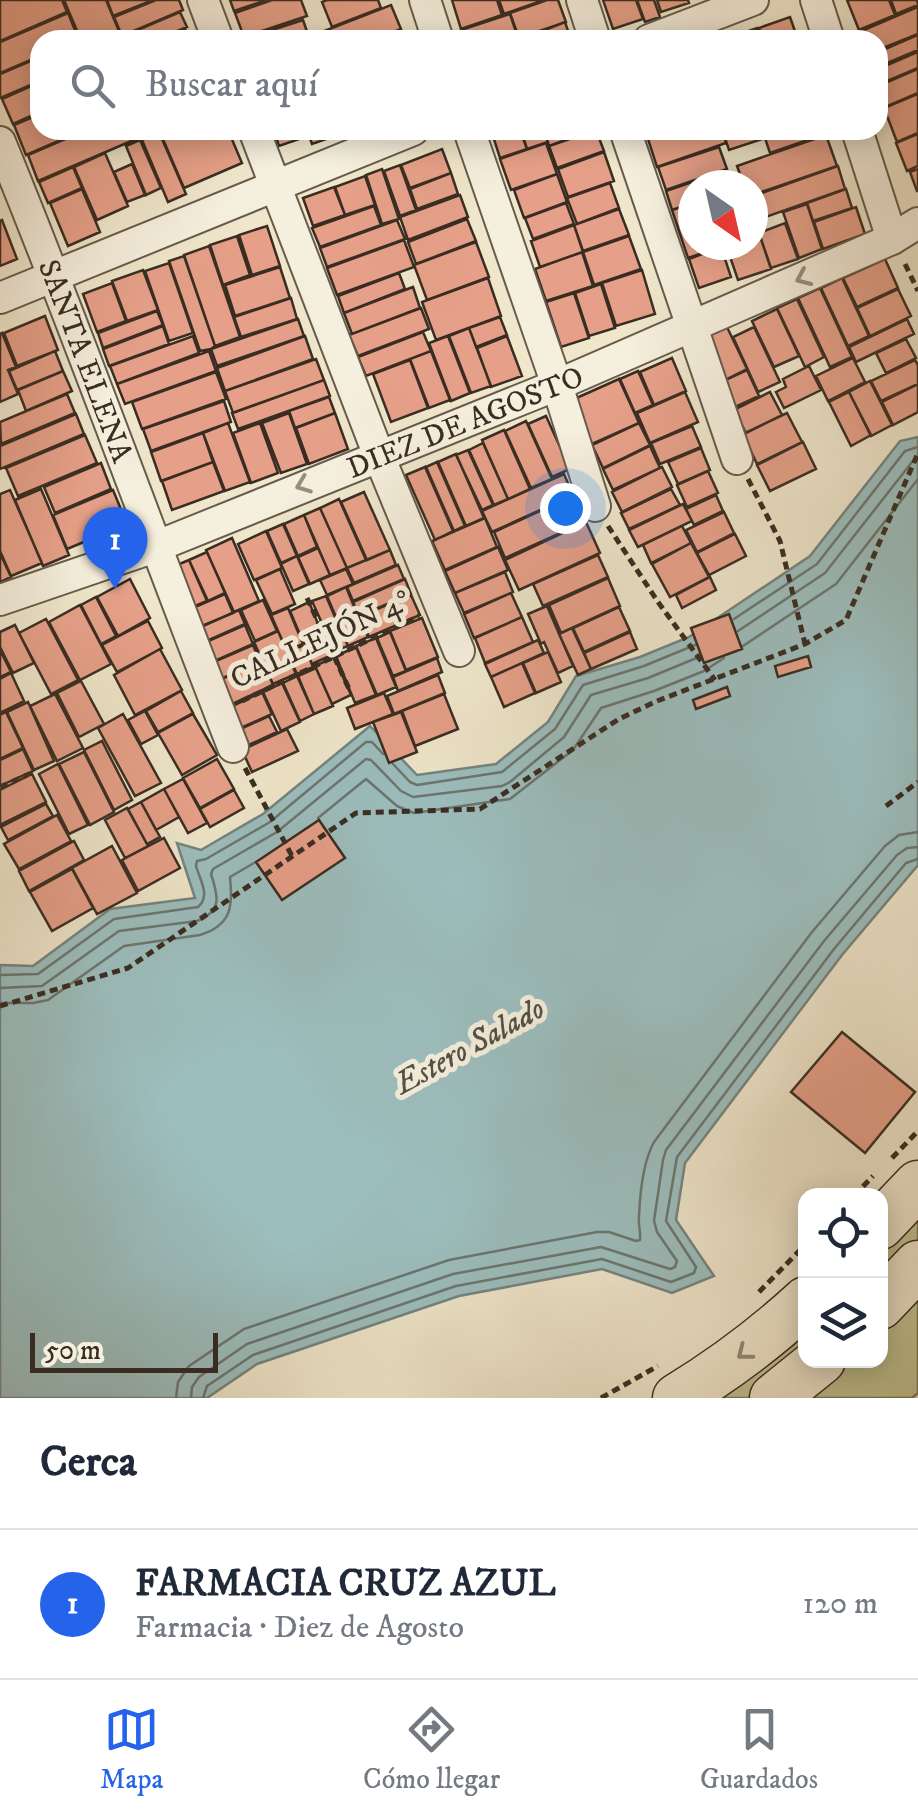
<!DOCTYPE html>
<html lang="es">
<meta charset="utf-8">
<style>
body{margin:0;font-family:"IM FELL DW Pica",serif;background:#f2f2f3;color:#1f2937}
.controls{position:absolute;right:30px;bottom:30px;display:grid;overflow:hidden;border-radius:20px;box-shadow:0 5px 25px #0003}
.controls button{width:90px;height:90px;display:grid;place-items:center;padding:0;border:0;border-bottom:2px solid #e0e1e3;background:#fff;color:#1f2937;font:50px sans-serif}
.compass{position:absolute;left:678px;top:170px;width:90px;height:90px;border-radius:50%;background:#fff;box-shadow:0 5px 25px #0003;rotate:146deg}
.scale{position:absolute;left:30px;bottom:25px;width:188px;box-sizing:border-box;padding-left:10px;border:5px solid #392d22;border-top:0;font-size:28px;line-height:35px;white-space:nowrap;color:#392d22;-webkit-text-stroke:8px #f5efdd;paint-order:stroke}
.you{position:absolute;left:565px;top:508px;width:35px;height:35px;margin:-25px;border:8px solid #fff;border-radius:50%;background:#1a73e8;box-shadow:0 0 0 15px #1a73e833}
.badge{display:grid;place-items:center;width:65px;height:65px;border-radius:50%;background:#2563eb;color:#fff;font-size:32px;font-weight:700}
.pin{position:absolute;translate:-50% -82px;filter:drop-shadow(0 2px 5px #0008)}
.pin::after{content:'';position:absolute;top:52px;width:35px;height:30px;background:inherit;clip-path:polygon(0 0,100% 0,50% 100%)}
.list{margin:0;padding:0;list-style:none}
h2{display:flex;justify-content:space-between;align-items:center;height:130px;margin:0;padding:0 40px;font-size:42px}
h2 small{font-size:32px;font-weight:400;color:#747a83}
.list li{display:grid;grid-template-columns:65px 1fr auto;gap:30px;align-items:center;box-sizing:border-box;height:150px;padding:0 40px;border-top:2px solid #e0e1e3}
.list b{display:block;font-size:38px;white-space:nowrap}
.list p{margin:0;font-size:32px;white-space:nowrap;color:#747a83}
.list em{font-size:32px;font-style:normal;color:#747a83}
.icon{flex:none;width:55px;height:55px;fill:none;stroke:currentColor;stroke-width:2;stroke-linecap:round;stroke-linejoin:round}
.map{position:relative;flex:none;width:918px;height:1398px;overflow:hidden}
.search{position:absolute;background:#fff;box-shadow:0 5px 25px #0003;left:30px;right:30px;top:30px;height:110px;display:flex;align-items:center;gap:25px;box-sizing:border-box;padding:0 35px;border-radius:30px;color:#747a83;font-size:38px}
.sheet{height:280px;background:#fff}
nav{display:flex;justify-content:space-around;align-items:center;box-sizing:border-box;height:140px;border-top:2px solid #e0e1e3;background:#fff;font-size:28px;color:#747a83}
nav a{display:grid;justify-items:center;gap:5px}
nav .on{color:#2563eb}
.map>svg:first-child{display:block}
.green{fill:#c1c392;stroke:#7d785a;stroke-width:2.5}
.water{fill:#9cbebe;stroke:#748480;stroke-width:2.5}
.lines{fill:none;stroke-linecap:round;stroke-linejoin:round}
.shore{stroke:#6a7670;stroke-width:2.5}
.building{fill:#e6a089;stroke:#392d22;stroke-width:2.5}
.minor-casing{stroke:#665b4c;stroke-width:34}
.primary-casing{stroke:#392d22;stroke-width:51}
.path{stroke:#392d22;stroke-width:5;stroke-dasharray:8 5;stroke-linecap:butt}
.minor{stroke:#f5efdd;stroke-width:30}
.primary{stroke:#efe6cb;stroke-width:48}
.oneway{stroke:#978e80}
.oneway2{stroke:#948a76}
.labels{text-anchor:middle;stroke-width:10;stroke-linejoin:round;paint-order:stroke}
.street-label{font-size:30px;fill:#392d22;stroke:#f5efdd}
.water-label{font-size:32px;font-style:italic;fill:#525149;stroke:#f5efdd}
</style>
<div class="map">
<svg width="918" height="1398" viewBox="0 0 918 1398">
<rect width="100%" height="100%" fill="#efe6cb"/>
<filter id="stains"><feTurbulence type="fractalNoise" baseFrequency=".002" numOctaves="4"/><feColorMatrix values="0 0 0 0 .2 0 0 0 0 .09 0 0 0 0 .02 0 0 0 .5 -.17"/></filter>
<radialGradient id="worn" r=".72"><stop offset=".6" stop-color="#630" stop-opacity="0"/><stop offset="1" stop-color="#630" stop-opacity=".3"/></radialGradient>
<!-- green -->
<path class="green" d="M918,1216V1256L881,1296V1255Z
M918,1297V1393L912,1398H810L850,1361L880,1360L881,1332Z
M805,1330L806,1360L764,1398H718Z"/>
<!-- water -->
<path class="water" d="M918,437V865L842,955L685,1163L676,1220L714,1276L672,1293L602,1269L459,1296L257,1364L207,1398H0V965L33,966L110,909L195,898L177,843L201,850L263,814L370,726L417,775L496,764L548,722L576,676L640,657L689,637L810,556L900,441Z"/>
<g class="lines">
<!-- shore -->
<path class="shore" d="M734,619L817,564L905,451L918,447
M738,631L825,573L912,462L918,460
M743,646L836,584L918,479
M393,764L410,782L417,785L502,772L555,729L583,685L644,666L695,645
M318,818L366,779L397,806L414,813L510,799L573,750L601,708L654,691L704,671L724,658
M0,975L38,974L114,919L198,907C211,896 200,880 196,866L197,861L206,859L270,822L366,742H372L383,754
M0,988L42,986L119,931L197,921C223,911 218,895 211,874L213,869L277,832L366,759L371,760L401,791L413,797L502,786L510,782L564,737L591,695L648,678L699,657
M0,1003H33L48,1000L124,946L200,935C232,925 233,906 230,877L254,863
M176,1398L178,1382L189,1366L244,1329L449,1260L597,1232H609L636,1241L640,1240C641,1232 638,1225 639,1216C640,1193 643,1162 654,1142L812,932L885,846L899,835L918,832
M191,1398L192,1387L199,1377L247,1344L453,1274L601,1247L670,1269L675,1267L677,1261L657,1232L654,1221L663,1160L666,1150L824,941L897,855L907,848L918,847
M203,1398L207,1386L253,1355L456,1286L602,1259L671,1282L694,1273L696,1267L666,1221L677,1157L834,949L906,863L918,859"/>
</g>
<!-- building -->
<path class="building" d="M0,0H62L67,12L0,41Z
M64,0H106L121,36L111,40H81Z
M107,0H153L113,16Z
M156,0H179L183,10L122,36L114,17Z
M230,0H267L234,11Z
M272,0H301L307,16L244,37L235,13Z
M327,0H378L381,8L332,27L322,2Z
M452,0H497L502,15L461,29Z
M499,0H544L504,14Z
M547,0H558L566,22L519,38L510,13Z
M603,0H636L643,19L613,29Z
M637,0H654L660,17L645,22Z
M657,0H688L689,3L661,12Z
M847,0H889L895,15L859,30Z
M891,0H917L918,5L896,14Z
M391,5L401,29L373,40H316L314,35Z
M918,7V34L878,50V40H862L859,32Z
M180,12L187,27L156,40H114Z
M68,13L79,40H40V56L0,73V42Z
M510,14L518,38L511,40H464L461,30Z
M790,17L798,40H763L759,28Z
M303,20L310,40H245V39Z
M565,22L571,40H534L532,35Z
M757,28L762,40H726V39Z
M185,29L190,40H159Z
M401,31L405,40H377Z
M918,35V50L878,67V52Z
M918,52V68L880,84L878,69Z
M40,57V81L0,98V74Z
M918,69V93L883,108L878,96V86Z
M40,82V112L13,124L2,99Z
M918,94V133L897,142L884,108Z
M40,114V130H84L26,155L14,125Z
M86,130H132L136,139L38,181L28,155Z
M159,130H228L242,163L184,188Z
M274,130H306L308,136L279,146Z
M307,130H343L344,133L312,144Z
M491,130H520L527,149L500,158Z
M521,130H543L548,142L527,149Z
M544,130H593L549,146Z
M596,130L604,151L557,168L549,146Z
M675,130H722L726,143L657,167L648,139Z
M738,130H827L828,133L770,153L765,138L729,150L724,135Z
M159,132L186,194L168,202L142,140Z
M918,134V166L907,171L896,143Z
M826,135L837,166L753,195V185H744L737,166Z
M140,140L161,188L146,195L126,146Z
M546,143L557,174L511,190L500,159Z
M719,147L727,169L666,190L658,167Z
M442,149L451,173L410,188L401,165Z
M604,152L614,181L568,197L558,169Z
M105,153L128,206L97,220L74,167Z
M132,164L145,195L127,202L114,172Z
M400,165L416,210L400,216L384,171Z
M838,166L845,189L757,220L753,208V196Z
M73,167L82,188L48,203L39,182Z
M382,169L399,219L382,224L366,175Z
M918,169V191H917L910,172Z
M724,171L729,185H693V203L672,210L666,191Z
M451,173L458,194L417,209L410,189Z
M557,174L567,202L524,218L514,190Z
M365,176L375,205L345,215L335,187Z
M610,183L619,208L577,224L567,198Z
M334,187L345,215L313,226L303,198Z
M82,189L100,232L68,246L50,203Z
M846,189L852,208L813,221L807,203Z
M460,195L468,217L408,240L400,217Z
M566,203L574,224L533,239L525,218Z
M693,203V245H726L688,258L672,210Z
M807,204L822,249L799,258L783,212Z
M374,206L381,225L320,247L312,228Z
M856,207L865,234L823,249L814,222Z
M619,209L629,235L583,251L574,225Z
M467,219L476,241L416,264L408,242Z
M2,220L17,259L0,266V221Z
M397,220L405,239L327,267L320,248Z
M785,223L798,259L771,268L759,233Z
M574,225L583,252L540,267L531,241Z
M267,226L280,266L252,275L239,235Z
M758,230L771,269L738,280L726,245H753V232Z
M237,236L250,275L223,285L210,245Z
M629,236L641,269L594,285L583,252Z
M404,240L414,267L337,295L327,268Z
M476,242L489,277L427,300L414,265Z
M209,246L240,337L215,346L184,255Z
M721,247L731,277L699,288L689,259Z
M582,252L593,286L546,301L535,269Z
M184,256L215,346L211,349L200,351L169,261Z
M885,259L898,288L857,307L843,278Z
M169,263L193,333L169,341L145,271Z
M280,267L290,298L235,316L225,285Z
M143,270L158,310L127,321L112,281Z
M642,270L655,314L616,326L602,283Z
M399,273L405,289L344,313L338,296Z
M488,278L501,316L436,340L422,302Z
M842,278L869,336L848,346L821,288Z
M112,283L126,321L97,332L83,294Z
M601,284L615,328L589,336L575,293Z
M413,287L420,308L352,334L344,313Z
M820,288L852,357L830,367L798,298Z
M898,289L911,316L870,336L857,308Z
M574,293L589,338L561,347L546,302Z
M291,298L297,319L241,337L234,317Z
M797,299L824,357L805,367L777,308Z
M421,308L429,329L358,356L349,335Z
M777,309L799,356L774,367L752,321Z
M157,311L163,325L103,348L98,333Z
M45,316L58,350L17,366L4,333Z
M500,317L507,335L476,347L469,328Z
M298,319L304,336L217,366L211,349Z
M907,319L914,334L856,362L849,347Z
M163,326L169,344L109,366L103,349Z
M727,327L747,369L721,382L701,339Z
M754,327L780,382L758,392L733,337Z
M469,328L491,386L471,393L449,336Z
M423,332L431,351L366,376L358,357Z
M2,333L16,367L8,370L18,394L0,402V334Z
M193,336L199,353L117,384L110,366Z
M305,336L313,359L225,391L217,368Z
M448,336L470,393L451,401L429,343Z
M507,336L522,376L491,387L477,348Z
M906,339L916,358L886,373L876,353Z
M55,351L63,371L17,390L9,371Z
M209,351L216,371L125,404L117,384Z
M431,351L450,400L429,408L410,359Z
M672,358L686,391L654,405L640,372Z
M853,358L865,382L828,401L816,376Z
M316,359L324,380L233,413L225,391Z
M410,360L428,408L391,422L373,374Z
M915,360L918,365V384L881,401L871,381Z
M809,366L821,390L784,408L776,392L786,387L783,379Z
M747,370L759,396L733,408L721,382Z
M63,371L72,391L26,411L18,390Z
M638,371L653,405L635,413L620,379Z
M216,372L226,399L142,429L132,402Z
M619,379L639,423L592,444L572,400Z
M324,380L330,396L238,429L232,413Z
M870,381L892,425L871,436L849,392Z
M918,384V412L893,425L882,402Z
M685,392L698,422L650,443L637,413Z
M770,392L782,415L746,433L734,410Z
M849,392L871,435L851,446L829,402Z
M67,394L75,413L1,444L0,422Z
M329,397L335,413L295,428L289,411Z
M224,401L231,422L151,451L143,429Z
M289,413L307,464L281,473L262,423Z
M335,413L348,449L309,464L296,428Z
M787,413L802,442L757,464L743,434Z
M76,414L84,434L0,469V446Z
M546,416L570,469L552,477L528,424Z
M526,421L552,479L531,488L505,431Z
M228,423L250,482L225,491L203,433Z
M260,423L278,473L251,483L233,433Z
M639,423L650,445L603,468L592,445Z
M692,426L701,447L660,464L651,443Z
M504,430L530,489L508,499L482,440Z
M203,433L213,462L161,481L151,452Z
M85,435L97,463L18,496L6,468Z
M803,442L816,469L770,491L757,465Z
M483,443L508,499L494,505L469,450Z
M650,446L660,468L613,490L603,469Z
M701,448L710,470L678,484L668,462Z
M468,450L493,505L482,510L456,455Z
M456,454L484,518L466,526L438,462Z
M213,462L224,491L172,510L162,481Z
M437,462L465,526L454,531L426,467Z
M101,463L111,489L55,513L44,487Z
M425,467L453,531L435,540L406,475Z
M662,467L672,487L622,512L612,492Z
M708,471L718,493L687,507L677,485Z
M564,474L573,495L492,532L482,511Z
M41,489L69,555L43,566L15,500Z
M671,489L680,505L629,529L621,513Z
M10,490L42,563L11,576L0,551V494Z
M113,490L127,524L67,549L53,515Z
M364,492L390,550L367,560L341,502Z
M716,495L723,511L694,525L686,509Z
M573,496L585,522L505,558L494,532Z
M339,499L366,560L347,568L320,508Z
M683,504L692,521L638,547L629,530Z
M320,508L347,568L330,575L304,515Z
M724,512L734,533L697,552L686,530Z
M304,515L317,547L298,556L284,524Z
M485,518L497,547L445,570L432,541Z
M586,522L600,553L519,590L505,560Z
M283,524L297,556L281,563L267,531Z
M682,526L691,543L651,563L643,545Z
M266,531L282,568L254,580L238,544Z
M735,534L746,556L709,575L697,553Z
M232,538L259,601L234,612L206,550Z
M691,543L709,577L670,597L652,564Z
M498,547L508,570L455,593L445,571Z
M318,548L330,575L310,584L298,557Z
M390,550L396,565L354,583L347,568Z
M207,552L225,593L208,601L189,560Z
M0,553L11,577L0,582Z
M598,555L608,577L543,606L533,584Z
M297,556L309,584L293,591L281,564Z
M189,560L207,601L188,609L170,568Z
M398,565L404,579L353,601L347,587Z
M280,569L295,604L272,614L256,580Z
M346,569L353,584L327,595L320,580Z
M505,572L513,592L464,613L455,593Z
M710,577L716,590L682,608L676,595Z
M608,578L620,606L561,633L549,605Z
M130,579L150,618L118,636L97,597Z
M405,579L411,594L359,616L353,602Z
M346,587L358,616L339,624L327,596Z
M511,593L522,617L474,638L464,614Z
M225,594L233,613L197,628L188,610Z
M411,595L420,615L369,637L360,616Z
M326,596L338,624L325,630L312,601Z
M96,597L116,636L101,644L81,605Z
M263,600L277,631L255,641L241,610Z
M309,602L323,636L304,644L290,611Z
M80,605L111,664L80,680L49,622Z
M547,606L573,666L558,673L544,642L541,644L528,614Z
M619,607L630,631L584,652L573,628Z
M288,608L303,644L287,651L271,615Z
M239,610L245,624L200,644L194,630Z
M729,614L742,649L704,663L691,628Z
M359,616L368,637L348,646L339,625Z
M522,617L533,642L485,663L475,638Z
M422,618L438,657L406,670L390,631Z
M46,619L78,680L51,694L19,633Z
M148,621L162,648L117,672L102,645Z
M338,624L348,646L334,651L325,630Z
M15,625L34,663L13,673L0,647V632Z
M245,625L253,644L208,664L199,645Z
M572,628L591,669L578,675L559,634Z
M278,631L296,674L273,684L254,642Z
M390,632L406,671L393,676L377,638Z
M630,632L637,649L591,669L584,653Z
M324,637L332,655L312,664L304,645Z
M376,638L396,687L377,695L356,646Z
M538,640L544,653L491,677L485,664Z
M253,645L260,662L216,681L209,664Z
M304,645L313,667L297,674L287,652Z
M356,647L376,695L355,703L336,656Z
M160,649L182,690L135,715L114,675Z
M0,650L11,672L0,677Z
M548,652L561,682L536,693L523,663Z
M808,656L811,667L778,677L775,666Z
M334,657L351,695L332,704L315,666Z
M437,658L442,672L398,691L393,677Z
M263,661L273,685L228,706L217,681Z
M522,663L535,693L504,707L491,677Z
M316,668L333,706L314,714L298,676Z
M11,673L24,701L0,713V679Z
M438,675L445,693L394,714L387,696Z
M297,676L314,714L300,721L283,683Z
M81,681L104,724L79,737L57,693Z
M282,683L300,722L281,731L263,692Z
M727,687L730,696L696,709L693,700Z
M181,691L193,713L158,732L146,711Z
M262,692L272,714L234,731L224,710Z
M384,693L393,714L355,729L347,708Z
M55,694L83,748L57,761L30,706Z
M444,694L458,729L415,746L402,711Z
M28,702L54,761L34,770L7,712Z
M145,711L158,735L141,744L128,720Z
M6,712L23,748L0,759V715Z
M401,712L417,752L389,763L373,722Z
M123,714L161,783L135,796L98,728Z
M193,714L217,755L182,775L158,733Z
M269,716L277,732L242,748L234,732Z
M287,729L298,751L252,772L242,750Z
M102,741L132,800L114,810L84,750Z
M23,749L33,771L0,786V760Z
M84,752L114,812L90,825L59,764Z
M217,759L234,789L200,808L183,778Z
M58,764L88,825L69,834L39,774Z
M32,774L46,802L0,825V790Z
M183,779L207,823L188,833L164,789Z
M164,789L179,817L156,830L141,802Z
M234,790L244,808L210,827L200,809Z
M141,802L160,837L147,844L128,809Z
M46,804L53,816L8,840L1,827Z
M127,808L148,846L125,858L105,820Z
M57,815L71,841L19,869L4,844Z
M319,820L345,858L282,900L256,862Z
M164,838L180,868L138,891L122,860Z
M74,841L84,860L29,891L19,871Z
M112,846L137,893L97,914L72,868Z
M72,869L93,908L52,931L30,892Z
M842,1032L915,1092L865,1153L791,1092Z"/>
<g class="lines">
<!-- minor casing -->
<g class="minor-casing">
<g id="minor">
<path d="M203,0L218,40"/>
<path d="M425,0L438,40"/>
<path d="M582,0L595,40"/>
<path d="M816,0L829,40"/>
<path d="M649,40L753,0"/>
<path d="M254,130L379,456L459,651"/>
<path d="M469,130L557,385L595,506"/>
<path d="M625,130L737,459"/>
<path d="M857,130L892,239"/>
<path id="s1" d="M0,142C82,342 154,546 233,747"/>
<path d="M0,298L413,130"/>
<path id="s2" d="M0,600L155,547L557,385L892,239L918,223"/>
</g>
</g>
<!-- primary casing -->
<g class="primary-casing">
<path id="primary" d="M880,1225L918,1185
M880,1305L918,1265
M677,1398C723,1370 766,1338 806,1301
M774,1398L821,1360"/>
</g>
<!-- path -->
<path class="path" d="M905,264L918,291
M748,479L780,541L805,644
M608,526L658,602L715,680
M307,598L350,691
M242,701L419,616
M245,768L292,856
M0,787L27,775
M886,806L918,782
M0,1006L128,968L356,813L480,809L619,719L657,701L805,644L846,620L918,453
M892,1158L918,1131
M854,1196L873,1176
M759,1292L806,1244
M601,1398L658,1366"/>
<!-- minor -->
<use href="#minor" class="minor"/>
<!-- primary -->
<use href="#primary" class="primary"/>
</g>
<!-- one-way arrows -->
<defs><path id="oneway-chevron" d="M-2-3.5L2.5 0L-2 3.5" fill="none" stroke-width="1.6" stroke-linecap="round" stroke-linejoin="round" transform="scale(2.5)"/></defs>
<g class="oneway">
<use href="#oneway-chevron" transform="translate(803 278) rotate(156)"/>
<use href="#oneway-chevron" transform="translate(303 485) rotate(159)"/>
</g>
<use class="oneway2" href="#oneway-chevron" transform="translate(744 1353) rotate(142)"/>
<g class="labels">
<!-- street labels -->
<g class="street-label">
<text dy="10" stroke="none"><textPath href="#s1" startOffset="235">SANTA ELENA</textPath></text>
<text dy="10" stroke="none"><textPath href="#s2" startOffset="498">DIEZ DE AGOSTO</textPath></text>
<text transform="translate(320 639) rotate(-25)" y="10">CALLEJÓN 4°</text>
</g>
<!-- water labels -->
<g class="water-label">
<text transform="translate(469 1045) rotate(-29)" y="11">Estero Salado</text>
</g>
</g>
<rect width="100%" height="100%" filter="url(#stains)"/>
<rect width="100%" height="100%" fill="url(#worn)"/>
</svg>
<div class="controls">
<button><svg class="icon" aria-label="locate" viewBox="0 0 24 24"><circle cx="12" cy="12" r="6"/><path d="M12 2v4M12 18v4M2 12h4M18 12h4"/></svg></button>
<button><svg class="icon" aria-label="layers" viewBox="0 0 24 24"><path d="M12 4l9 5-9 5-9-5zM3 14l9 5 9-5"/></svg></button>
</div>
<svg class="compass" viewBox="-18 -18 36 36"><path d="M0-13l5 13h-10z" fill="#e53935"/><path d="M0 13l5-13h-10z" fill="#747a83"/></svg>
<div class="scale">50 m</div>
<div class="you"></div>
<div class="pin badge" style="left:115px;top:589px">1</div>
<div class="search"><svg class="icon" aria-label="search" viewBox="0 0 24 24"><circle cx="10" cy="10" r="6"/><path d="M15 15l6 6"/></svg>Buscar aquí</div>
</div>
<section class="sheet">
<h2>Cerca<small></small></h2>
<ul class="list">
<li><span class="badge">1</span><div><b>FARMACIA CRUZ AZUL</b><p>Farmacia · Diez de Agosto</p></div><em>120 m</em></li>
</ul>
</section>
<nav>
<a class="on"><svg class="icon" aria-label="map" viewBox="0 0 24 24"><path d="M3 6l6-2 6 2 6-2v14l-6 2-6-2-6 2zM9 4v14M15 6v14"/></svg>Mapa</a>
<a><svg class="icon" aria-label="directions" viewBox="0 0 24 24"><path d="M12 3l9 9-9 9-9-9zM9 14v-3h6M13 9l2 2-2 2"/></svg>Cómo llegar</a>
<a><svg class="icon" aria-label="saved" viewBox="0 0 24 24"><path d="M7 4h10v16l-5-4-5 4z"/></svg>Guardados</a>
</nav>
